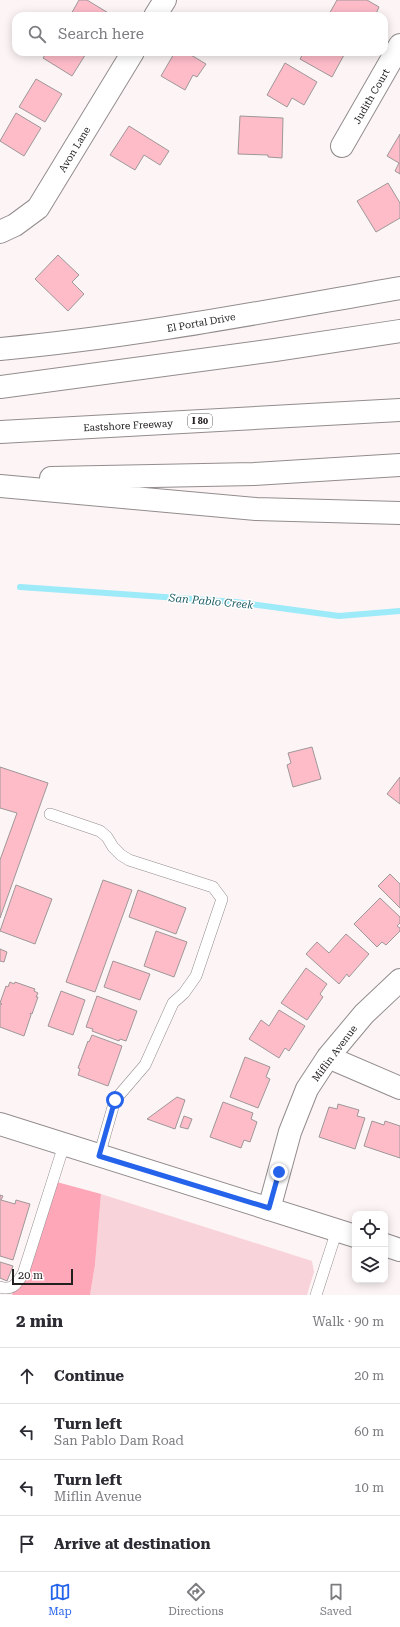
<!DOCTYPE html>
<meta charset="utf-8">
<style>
body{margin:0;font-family:"Roboto Serif",serif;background:#f7f7f7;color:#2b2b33}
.controls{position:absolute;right:12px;bottom:12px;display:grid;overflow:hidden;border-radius:8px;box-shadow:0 2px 10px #0003}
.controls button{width:36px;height:36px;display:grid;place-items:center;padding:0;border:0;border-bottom:1px solid #e1e1e2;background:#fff;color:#2b2b33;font:20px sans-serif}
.scale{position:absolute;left:12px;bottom:10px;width:61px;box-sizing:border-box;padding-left:4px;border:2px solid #232020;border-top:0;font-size:11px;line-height:14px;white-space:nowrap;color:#232020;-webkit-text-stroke:3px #fff;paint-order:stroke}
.stop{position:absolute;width:12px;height:12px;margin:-9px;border:3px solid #2563eb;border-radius:50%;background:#fff}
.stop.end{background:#2563eb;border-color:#fff;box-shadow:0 1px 4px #0008}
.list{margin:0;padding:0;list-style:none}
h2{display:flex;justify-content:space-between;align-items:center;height:52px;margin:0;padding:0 16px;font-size:17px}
h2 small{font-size:13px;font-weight:400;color:#7c7c81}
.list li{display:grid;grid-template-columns:26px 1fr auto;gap:12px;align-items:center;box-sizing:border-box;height:56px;padding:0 16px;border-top:1px solid #e1e1e2}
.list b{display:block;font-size:15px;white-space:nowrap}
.list p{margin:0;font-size:13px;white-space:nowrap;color:#7c7c81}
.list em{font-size:13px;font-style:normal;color:#7c7c81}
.icon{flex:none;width:22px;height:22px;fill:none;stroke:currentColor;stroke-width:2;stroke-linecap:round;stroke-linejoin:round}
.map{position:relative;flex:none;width:400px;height:1295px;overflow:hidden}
.search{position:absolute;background:#fff;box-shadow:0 2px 10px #0003;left:12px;right:12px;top:12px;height:44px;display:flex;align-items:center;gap:10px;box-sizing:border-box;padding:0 14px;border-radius:12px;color:#7c7c81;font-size:15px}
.sheet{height:276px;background:#fff}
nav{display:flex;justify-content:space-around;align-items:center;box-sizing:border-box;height:56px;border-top:1px solid #e1e1e2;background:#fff;font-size:11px;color:#7c7c81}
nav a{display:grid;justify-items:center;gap:2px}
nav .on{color:#2563eb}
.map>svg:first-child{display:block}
.green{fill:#f9d3da}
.forest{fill:#fda7b8}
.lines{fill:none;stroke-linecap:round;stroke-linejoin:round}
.stream{stroke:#9deaf8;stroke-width:6}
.building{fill:#febcc9;stroke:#9e9798}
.lane-casing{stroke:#938c8d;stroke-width:12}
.street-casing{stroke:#938c8d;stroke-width:24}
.secondary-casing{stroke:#938c8d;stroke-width:24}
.primary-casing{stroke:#938c8d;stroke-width:24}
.highway-casing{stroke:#938c8d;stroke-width:24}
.lane{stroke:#fff;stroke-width:11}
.street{stroke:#fff;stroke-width:22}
.secondary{stroke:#fff;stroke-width:22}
.primary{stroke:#fff;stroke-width:22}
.highway{stroke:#fff;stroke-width:22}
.route{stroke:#2563eb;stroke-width:5}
.labels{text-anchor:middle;stroke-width:3;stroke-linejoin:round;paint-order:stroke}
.shield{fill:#fff;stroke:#656363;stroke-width:1}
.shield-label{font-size:9px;font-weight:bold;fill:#232020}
.street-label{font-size:10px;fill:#232020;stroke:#fff}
.water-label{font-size:11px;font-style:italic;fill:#1f5d67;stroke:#fff}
</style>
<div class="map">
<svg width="400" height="1295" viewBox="0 0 400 1295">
<rect width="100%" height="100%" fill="#fcf4f5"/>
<!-- green -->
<path class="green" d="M101,1194L312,1261L314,1272L307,1295H90L95,1265Z"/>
<!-- forest -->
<path class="forest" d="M53,1181L101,1194L95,1265L90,1295H12Z"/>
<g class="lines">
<!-- stream -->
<path class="stream" d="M20,587L236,602L339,616L400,611"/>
</g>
<!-- building -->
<path class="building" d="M79,0H87L110,14L109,16H70Z
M337,0H367L379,7L375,16H328Z
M47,52H87L72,76L43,58Z
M175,52H186L206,64L197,77L193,75L185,90L161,76Z
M304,52H344L345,53L332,77L300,59Z
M285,63L317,82L304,105L292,98L287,107L267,95Z
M36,79L62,94L45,122L19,107Z
M16,113L41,128L24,156L0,141Z
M240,116L283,118L282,158L268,157V155L238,154Z
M129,126L169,151L160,165L144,155L135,170L110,155Z
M400,134V174L395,171L399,163L387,156Z
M388,183L400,203V218L376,232L357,201Z
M58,255L79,275L72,282L84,294L68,311L35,279Z
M312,747L321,779L293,787L287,765L291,763L288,753Z
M0,767L48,783L0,918V860L17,813L0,808Z
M400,777V804L387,794Z
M390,874L400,884V908L378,886Z
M103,880L132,890L95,992L66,982Z
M16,885L52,899L35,944L0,931Z
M138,890L186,908L176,934L129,917Z
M380,898L400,917V923L397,926L400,928V931L386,945L382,942L377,947L354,924Z
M156,931L187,942L174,977L144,966Z
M346,934L369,954L349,977L347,974L339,984L306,954L317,942L329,953Z
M0,949L7,952L4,962L0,961Z
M113,961L150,974L140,1000L104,987Z
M306,968L327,984L320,994L323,997L307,1020L281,1003Z
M10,982L14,984L15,982L35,989L34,991L38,993L36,997H38L32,1014L30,1013L31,1015L24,1036L0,1027V1005L2,1004L0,1003L6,986L8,987Z
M61,991L85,1000L73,1035L48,1026Z
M97,996L137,1011L126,1041L120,1039L119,1041L92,1031L93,1029L86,1027Z
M279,1010L305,1026L289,1051L285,1048L279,1058L249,1039L261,1020L269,1026Z
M92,1035L122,1046L108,1086L78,1075L80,1069L78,1068L88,1041L89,1042Z
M245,1057L270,1067L266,1077L270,1079L258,1108L230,1097Z
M177,1097L185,1100L175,1129L147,1119Z
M223,1102L253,1113L251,1119L257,1122L250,1142L244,1140L241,1148L210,1137Z
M338,1104L359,1110L357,1116L365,1118L355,1149L319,1137L329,1107L337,1109Z
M184,1116L192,1119L188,1129L180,1127Z
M372,1121L384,1125L385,1121L400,1126V1158L364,1146Z
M0,1195L3,1196L1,1200L15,1204L16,1200L30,1204L13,1260L0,1256Z
M0,1262L13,1266L7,1281L0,1278Z"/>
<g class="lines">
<!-- lane casing -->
<g class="lane-casing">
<path id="lane" d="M50,814L100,831L107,837L113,847L121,855L129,860L213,887L222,899L196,976L184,993L173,1003L145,1065L115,1100L99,1156
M0,1287C13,1291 16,1284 23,1274L64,1145
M316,1295L337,1230"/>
</g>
<!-- street casing -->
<g class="street-casing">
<path id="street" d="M155,16L165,0
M342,146L400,45
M0,232L15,225L38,208L133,52
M328,1057L400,1088
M269,1209L290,1132L307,1089L328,1057L364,1014L400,980"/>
</g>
<!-- secondary casing -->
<g class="secondary-casing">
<path id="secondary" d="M0,349C134,337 267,311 400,288"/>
</g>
<!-- primary casing -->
<g class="primary-casing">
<path id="primary" d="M0,1124L355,1236
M385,1245L400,1250"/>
</g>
<!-- highway casing -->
<g class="highway-casing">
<path id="highway" d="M0,387L275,350L400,331
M0,432L400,410
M51,478L254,474L400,465
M0,486L256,509L400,513"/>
</g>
<!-- lane -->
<use href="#lane" class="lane"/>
<!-- street -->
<use href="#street" class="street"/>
<!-- secondary -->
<use href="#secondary" class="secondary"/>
<!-- primary -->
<use href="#primary" class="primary"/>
<!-- highway -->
<use href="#highway" class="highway"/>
</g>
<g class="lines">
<!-- route -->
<path class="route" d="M115,1100L99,1156L269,1208L279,1172"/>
</g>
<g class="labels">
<!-- shield labels -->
<rect class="shield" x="188" y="414" width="24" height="14" rx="3"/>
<g class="shield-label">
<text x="200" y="424">I 80</text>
</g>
<!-- street labels -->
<g class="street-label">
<text transform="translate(371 96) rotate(-60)" y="4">Judith Court</text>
<text transform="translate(74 149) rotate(-59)" y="4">Avon Lane</text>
<text transform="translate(201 322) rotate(-10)" y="4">El Portal Drive</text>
<text transform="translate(128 425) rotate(-3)" y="4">Eastshore Freeway</text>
<text transform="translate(334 1053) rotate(-53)" y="4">Miflin Avenue</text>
</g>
<!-- water labels -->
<g class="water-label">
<text transform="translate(211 601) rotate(5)" y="4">San Pablo Creek</text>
</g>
</g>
</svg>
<div class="controls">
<button><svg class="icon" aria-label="locate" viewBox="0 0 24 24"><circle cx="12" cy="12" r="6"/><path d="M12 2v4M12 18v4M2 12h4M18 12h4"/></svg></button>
<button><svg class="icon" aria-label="layers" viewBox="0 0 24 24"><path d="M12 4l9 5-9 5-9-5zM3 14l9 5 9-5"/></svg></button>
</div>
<div class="scale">20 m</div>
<div class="stop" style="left:115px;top:1100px"></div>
<div class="stop end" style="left:279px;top:1172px"></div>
<div class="search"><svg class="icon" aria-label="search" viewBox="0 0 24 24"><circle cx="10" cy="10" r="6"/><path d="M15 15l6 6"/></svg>Search here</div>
</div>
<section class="sheet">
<h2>2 min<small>Walk · 90 m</small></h2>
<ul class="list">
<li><svg class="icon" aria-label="ahead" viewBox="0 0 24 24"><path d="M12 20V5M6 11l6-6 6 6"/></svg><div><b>Continue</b></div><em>20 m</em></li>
<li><svg class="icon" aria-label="left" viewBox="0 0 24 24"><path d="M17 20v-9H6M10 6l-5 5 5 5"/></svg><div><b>Turn left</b><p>San Pablo Dam Road</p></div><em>60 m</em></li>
<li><svg class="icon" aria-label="left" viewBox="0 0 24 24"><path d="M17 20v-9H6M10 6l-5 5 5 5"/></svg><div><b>Turn left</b><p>Miflin Avenue</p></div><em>10 m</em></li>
<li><svg class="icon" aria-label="arrive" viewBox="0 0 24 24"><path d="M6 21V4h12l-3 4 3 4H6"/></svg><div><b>Arrive at destination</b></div></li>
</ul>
</section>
<nav>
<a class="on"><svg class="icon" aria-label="map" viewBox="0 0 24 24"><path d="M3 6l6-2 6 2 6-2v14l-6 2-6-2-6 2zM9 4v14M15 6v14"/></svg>Map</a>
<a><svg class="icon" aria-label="directions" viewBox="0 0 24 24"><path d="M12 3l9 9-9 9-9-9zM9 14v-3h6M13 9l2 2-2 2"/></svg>Directions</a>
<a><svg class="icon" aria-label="saved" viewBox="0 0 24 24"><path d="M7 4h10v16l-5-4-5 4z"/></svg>Saved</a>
</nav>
